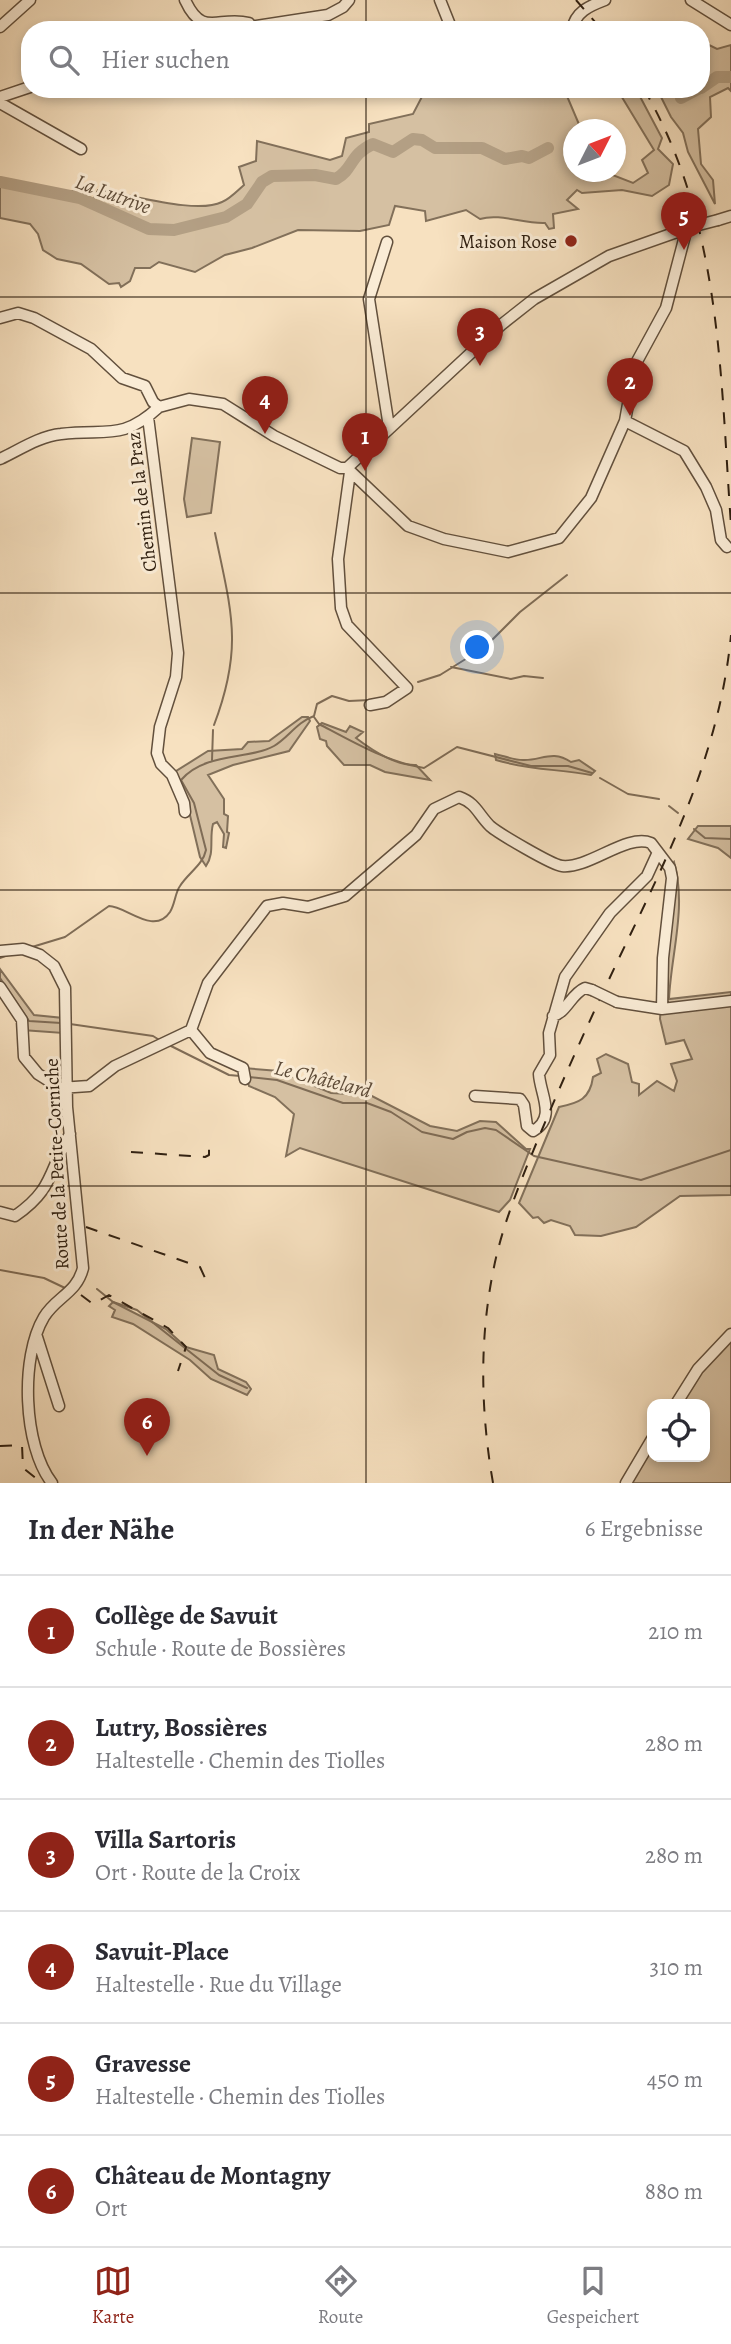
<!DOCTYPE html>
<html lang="de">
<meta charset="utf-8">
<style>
body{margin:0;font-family:Alegreya,serif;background:#f2f2f3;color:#2b2b33}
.controls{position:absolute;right:21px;bottom:21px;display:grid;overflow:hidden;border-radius:14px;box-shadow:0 4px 10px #0003}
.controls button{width:63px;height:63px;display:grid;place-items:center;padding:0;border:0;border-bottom:2px solid #e1e1e2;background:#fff;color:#2b2b33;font:35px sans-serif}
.compass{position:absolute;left:563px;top:119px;width:63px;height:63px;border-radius:50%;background:#fff;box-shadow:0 4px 10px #0003;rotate:48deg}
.you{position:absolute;left:478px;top:648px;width:24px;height:24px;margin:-18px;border:5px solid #fff;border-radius:50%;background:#1a73e8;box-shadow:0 0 0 10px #1a73e833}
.badge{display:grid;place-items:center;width:46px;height:46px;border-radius:50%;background:#8f2418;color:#fff;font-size:23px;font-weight:700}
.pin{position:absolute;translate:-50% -58px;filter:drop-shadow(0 2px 4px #0008)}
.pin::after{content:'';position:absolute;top:37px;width:24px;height:21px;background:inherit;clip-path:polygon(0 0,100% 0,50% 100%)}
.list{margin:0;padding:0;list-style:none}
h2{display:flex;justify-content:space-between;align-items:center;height:91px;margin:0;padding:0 28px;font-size:30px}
h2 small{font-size:23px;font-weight:400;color:#7c7c81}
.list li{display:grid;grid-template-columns:46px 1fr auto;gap:21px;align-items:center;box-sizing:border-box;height:112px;padding:0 28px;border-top:2px solid #e1e1e2}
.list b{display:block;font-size:26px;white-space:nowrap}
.list p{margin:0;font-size:23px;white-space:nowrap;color:#7c7c81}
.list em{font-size:23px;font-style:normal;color:#7c7c81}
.icon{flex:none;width:38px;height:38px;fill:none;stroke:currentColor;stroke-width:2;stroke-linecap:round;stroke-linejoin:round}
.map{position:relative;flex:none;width:731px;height:1483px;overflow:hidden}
.search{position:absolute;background:#fff;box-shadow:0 4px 10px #0003;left:21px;right:21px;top:21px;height:77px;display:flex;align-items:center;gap:18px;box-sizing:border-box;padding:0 24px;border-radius:28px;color:#7c7c81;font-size:26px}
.sheet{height:763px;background:#fff}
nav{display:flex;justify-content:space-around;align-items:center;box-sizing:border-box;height:98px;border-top:2px solid #e1e1e2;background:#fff;font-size:19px;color:#7c7c81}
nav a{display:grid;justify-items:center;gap:4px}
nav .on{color:#8f2418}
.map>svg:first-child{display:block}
.green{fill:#d5c0a2;stroke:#82705a;stroke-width:2}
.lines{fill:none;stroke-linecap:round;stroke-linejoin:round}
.stream{stroke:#7f6c56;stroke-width:2}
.river{stroke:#b39f84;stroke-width:12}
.minor-casing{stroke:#62503d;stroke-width:13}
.minor{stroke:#faecd6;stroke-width:10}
.rail{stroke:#302011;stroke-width:2;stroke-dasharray:12 12;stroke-linecap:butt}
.minor-bridge-casing{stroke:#62503d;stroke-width:13;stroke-linecap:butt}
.minor-bridge{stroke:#faecd6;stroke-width:10}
.grid{fill:none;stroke:#302011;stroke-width:2;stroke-opacity:0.55}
.poi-dot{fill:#8f2418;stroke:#faecd6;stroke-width:2.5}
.labels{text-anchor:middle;stroke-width:6;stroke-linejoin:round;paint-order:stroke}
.poi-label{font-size:19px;fill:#302011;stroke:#faecd6;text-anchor:end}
.street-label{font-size:19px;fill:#302011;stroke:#faecd6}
.water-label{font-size:21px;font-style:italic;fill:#5e4c39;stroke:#faecd6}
</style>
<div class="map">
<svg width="731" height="1483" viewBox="0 0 731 1483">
<rect width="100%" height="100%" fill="#f7e1c0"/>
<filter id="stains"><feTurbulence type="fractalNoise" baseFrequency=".00286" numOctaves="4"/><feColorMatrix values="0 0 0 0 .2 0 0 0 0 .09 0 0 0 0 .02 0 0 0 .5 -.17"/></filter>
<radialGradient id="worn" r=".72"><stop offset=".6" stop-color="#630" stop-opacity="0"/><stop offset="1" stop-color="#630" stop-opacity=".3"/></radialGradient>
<!-- green -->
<path class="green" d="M701,41L717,49L731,45V91L728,88L710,97L711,117L698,129L701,164L713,180L715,204L688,152L683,133L671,117L657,89H701Z
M426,89H564L581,129L574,130V172H605L633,183L648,173L642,160L654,150L617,89H636L662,138L658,149L673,164L669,185L652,196L622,190L582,193L577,190L567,200L578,209L553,214L554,228L549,229L545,223C523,224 500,213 480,219L466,210L426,221L425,211L395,206L389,225L360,231L298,230L252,248L225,255L195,272L159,262L150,268H135L130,281L121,287L119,283L109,284L81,264L57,259L43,250L38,234L30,224L0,218V186L35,188L69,199L72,191L82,192V200L92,202L98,190C129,193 195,215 222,202C230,199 237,191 244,185L239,167L256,161L257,141L330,160L342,156L346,138L369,132V124L413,114Z
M192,438L220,442L211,513L187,517L184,499Z
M302,717H308L310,721L289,751L233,765L208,775L224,799V814L228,816L227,832L229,833L226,848L223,847L224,834L217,822L213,824C209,839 215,853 206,866L200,857L189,811L173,773L208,751L242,749L248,742L269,741Z
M322,723L346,732L350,726L363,732L356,738C373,751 396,766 416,765L430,780L385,772L370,765H344L327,746L326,741L320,739L317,727Z
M495,754C504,756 514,760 523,760C541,761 552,749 571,762L579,760L595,771L591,775C559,769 528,770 496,760Z
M698,826H731V858L718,848L688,839Z
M674,862C687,907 671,954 669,999L731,992V1195L680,1196L636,1227L601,1236L575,1235L570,1226L551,1220L544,1223L538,1217L533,1218L519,1203L559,1107C579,1103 590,1099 593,1077L601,1073L597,1059L606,1054L628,1064L632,1082L639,1084V1095L657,1081L674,1091L677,1081L671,1064L692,1059L684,1040L666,1044L660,1019L670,868Z
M0,969L34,1015L63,1018V1033L22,1030L0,987Z
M243,1068L279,1071L331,1093L370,1095L430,1126L457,1131L480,1121L496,1122L526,1149H530L510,1200L499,1212L300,1148L286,1156L294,1114L275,1097L249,1086Z
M113,1302L166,1329L186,1347L214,1355L218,1369L246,1382L251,1389L247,1395L211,1379L190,1360L133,1324L112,1317L115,1310L109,1306Z
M731,1334V1483H627L652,1439V1457H705V1404H676Z"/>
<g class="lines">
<!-- stream -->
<path class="stream" d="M451,667L511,679L524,676L543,678
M418,682L440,675L485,647L520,612L567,575
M314,716L317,704L332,696L349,701L370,700
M314,717L319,724C353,742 387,762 424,768L457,747L531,766H568L592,773
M214,725C244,646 231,611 215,533
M212,760L213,730
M600,778L628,794L659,799
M669,806L678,813
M694,829L705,838L731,839
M32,947L65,937L109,906C126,906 154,936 170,912C175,904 175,893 180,886C188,873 203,865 206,850L194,803L181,780C205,752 249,760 274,746C288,738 297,722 314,716
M0,958L8,955
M0,978L29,1021L61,1023
M70,1024L153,1036L161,1041
M169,1045L229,1075L240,1076
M249,1077L277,1080L343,1103H367L391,1112L422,1132L453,1139L467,1132L485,1128L496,1130L534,1156L641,1180L731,1150
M0,1270L44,1278L65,1288
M97,1289L113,1302L137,1310L219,1375L247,1388"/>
<!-- river -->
<path class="river" d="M701,88L717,77H731
M681,98L698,89
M0,182L80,198L149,229L174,230L226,217L247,204L262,182L272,176L315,175L336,179C354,169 349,155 373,144L393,152L413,139L422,140L435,148H482L505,159L522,156L529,158L548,148"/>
<!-- minor casing -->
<g class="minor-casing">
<path id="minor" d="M185,0C203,39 218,15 249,23
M440,0L452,30
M691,0L731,25
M0,27L30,0
M229,30L328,15L343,7L349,0
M572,30C575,12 589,6 605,0
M0,97L30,87
M0,103L81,149
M718,220L731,216
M387,242L369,299L389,427
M0,318L18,313L34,318L91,349L122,378L145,386L153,402L159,407L189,399L223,404L274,436L340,468H347
M148,417L178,653L176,677L160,727L157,753L161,764L172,775L184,803L185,812
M625,421L684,451L706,487L716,510L721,540L727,547
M0,459C19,450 40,436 61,434C105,428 121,442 159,407
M347,468L408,526L444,539L508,552L559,538L591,498L625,421L635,365L666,308L687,228
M347,468L501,325L534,299L609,256L691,227
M350,472L338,559L341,608L347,625L407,688L386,702L370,705
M0,951L23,949L40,955L54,966L65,988L67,1107L83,1268C77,1293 56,1297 44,1317C20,1357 23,1446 52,1483
M0,987L22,1020L24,1057L38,1074L60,1088L89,1086L115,1066L191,1030L208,983L267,906L283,903L308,907L345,896L416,835L434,809L459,797C476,803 478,814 490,826C498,833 552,865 562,866C589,869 627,833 651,843L670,868L672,878L663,958L662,1009L731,1001
M617,1002L662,1009
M553,1016C567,1012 571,994 585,988L592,990
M191,1030L210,1053L243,1068L245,1079
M475,1096L520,1099L524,1105L527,1126L533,1131C557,1118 540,1094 539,1074L550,1055L549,1033L565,977L610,913L647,876L658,852
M0,1212L15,1216C54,1189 48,1172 70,1134
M37,1337L59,1406
M676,1404L698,1369L731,1334
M626,1483L652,1439"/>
</g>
<!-- minor -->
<use href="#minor" class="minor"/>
<!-- rail -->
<path class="rail" d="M576,0L602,30
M644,89C722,224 720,374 731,525
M131,1152L205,1157L209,1155V1147
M86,1227L200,1267L205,1278
M81,1295L93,1304L109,1295L168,1328L186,1347L178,1371
M0,1446L22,1445L23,1468L42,1483
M493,1483C481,1414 479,1342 493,1272C502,1224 522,1178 541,1132C566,1072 593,1013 621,954C671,850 720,751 731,635"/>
<!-- minor-bridge casing -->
<g class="minor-bridge-casing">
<path id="minor-bridge" d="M691,227L718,220
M592,990L617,1002"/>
</g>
<!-- minor-bridge -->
<use href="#minor-bridge" class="minor-bridge"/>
</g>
<!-- grid -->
<path class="grid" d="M366,0V30M366,89V1483M0,297H731M0,593H731M0,890H731M0,1186H731"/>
<!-- markers -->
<circle class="poi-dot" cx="571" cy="241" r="7"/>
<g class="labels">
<!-- poi labels -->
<g class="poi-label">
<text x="557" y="248">Maison Rose</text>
</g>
<!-- street labels -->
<g class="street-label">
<text transform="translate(141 502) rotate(-97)" y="7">Chemin de la Praz</text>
<text transform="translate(56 1164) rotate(-93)" y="7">Route de la Petite-Corniche</text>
</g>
<!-- water labels -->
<g class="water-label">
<text transform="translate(113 194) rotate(20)" y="7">La Lutrive</text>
<text transform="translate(323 1079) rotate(14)" y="7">Le Châtelard</text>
</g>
</g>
<rect width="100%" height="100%" filter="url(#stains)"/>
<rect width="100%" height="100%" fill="url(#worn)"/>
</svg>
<div class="controls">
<button><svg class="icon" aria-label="locate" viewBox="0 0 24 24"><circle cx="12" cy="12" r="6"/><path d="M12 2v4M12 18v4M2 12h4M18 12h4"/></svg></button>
</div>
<svg class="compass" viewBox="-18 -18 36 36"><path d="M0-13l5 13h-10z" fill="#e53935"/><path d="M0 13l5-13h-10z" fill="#7c7c81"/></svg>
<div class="you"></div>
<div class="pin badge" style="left:365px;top:471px">1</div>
<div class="pin badge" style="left:630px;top:416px">2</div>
<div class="pin badge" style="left:480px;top:366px">3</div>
<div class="pin badge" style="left:265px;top:434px">4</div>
<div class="pin badge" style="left:684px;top:250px">5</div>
<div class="pin badge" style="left:147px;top:1456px">6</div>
<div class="search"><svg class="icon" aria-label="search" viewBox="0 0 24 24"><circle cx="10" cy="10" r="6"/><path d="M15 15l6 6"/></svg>Hier suchen</div>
</div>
<section class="sheet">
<h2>In der Nähe<small>6 Ergebnisse</small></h2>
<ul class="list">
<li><span class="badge">1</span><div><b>Collège de Savuit</b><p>Schule · Route de Bossières</p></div><em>210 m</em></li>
<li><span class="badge">2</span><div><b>Lutry, Bossières</b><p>Haltestelle · Chemin des Tiolles</p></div><em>280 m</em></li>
<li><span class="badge">3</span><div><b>Villa Sartoris</b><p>Ort · Route de la Croix</p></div><em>280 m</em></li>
<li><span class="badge">4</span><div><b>Savuit-Place</b><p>Haltestelle · Rue du Village</p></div><em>310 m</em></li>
<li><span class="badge">5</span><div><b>Gravesse</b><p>Haltestelle · Chemin des Tiolles</p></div><em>450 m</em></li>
<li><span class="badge">6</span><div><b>Château de Montagny</b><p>Ort</p></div><em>880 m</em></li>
</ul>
</section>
<nav>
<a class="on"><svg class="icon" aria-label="map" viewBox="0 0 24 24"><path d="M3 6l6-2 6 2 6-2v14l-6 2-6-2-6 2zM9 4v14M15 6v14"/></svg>Karte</a>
<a><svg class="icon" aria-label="directions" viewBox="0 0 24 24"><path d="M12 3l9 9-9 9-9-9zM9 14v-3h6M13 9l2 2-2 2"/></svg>Route</a>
<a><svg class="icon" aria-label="saved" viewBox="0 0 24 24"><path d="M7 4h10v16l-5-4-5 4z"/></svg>Gespeichert</a>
</nav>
